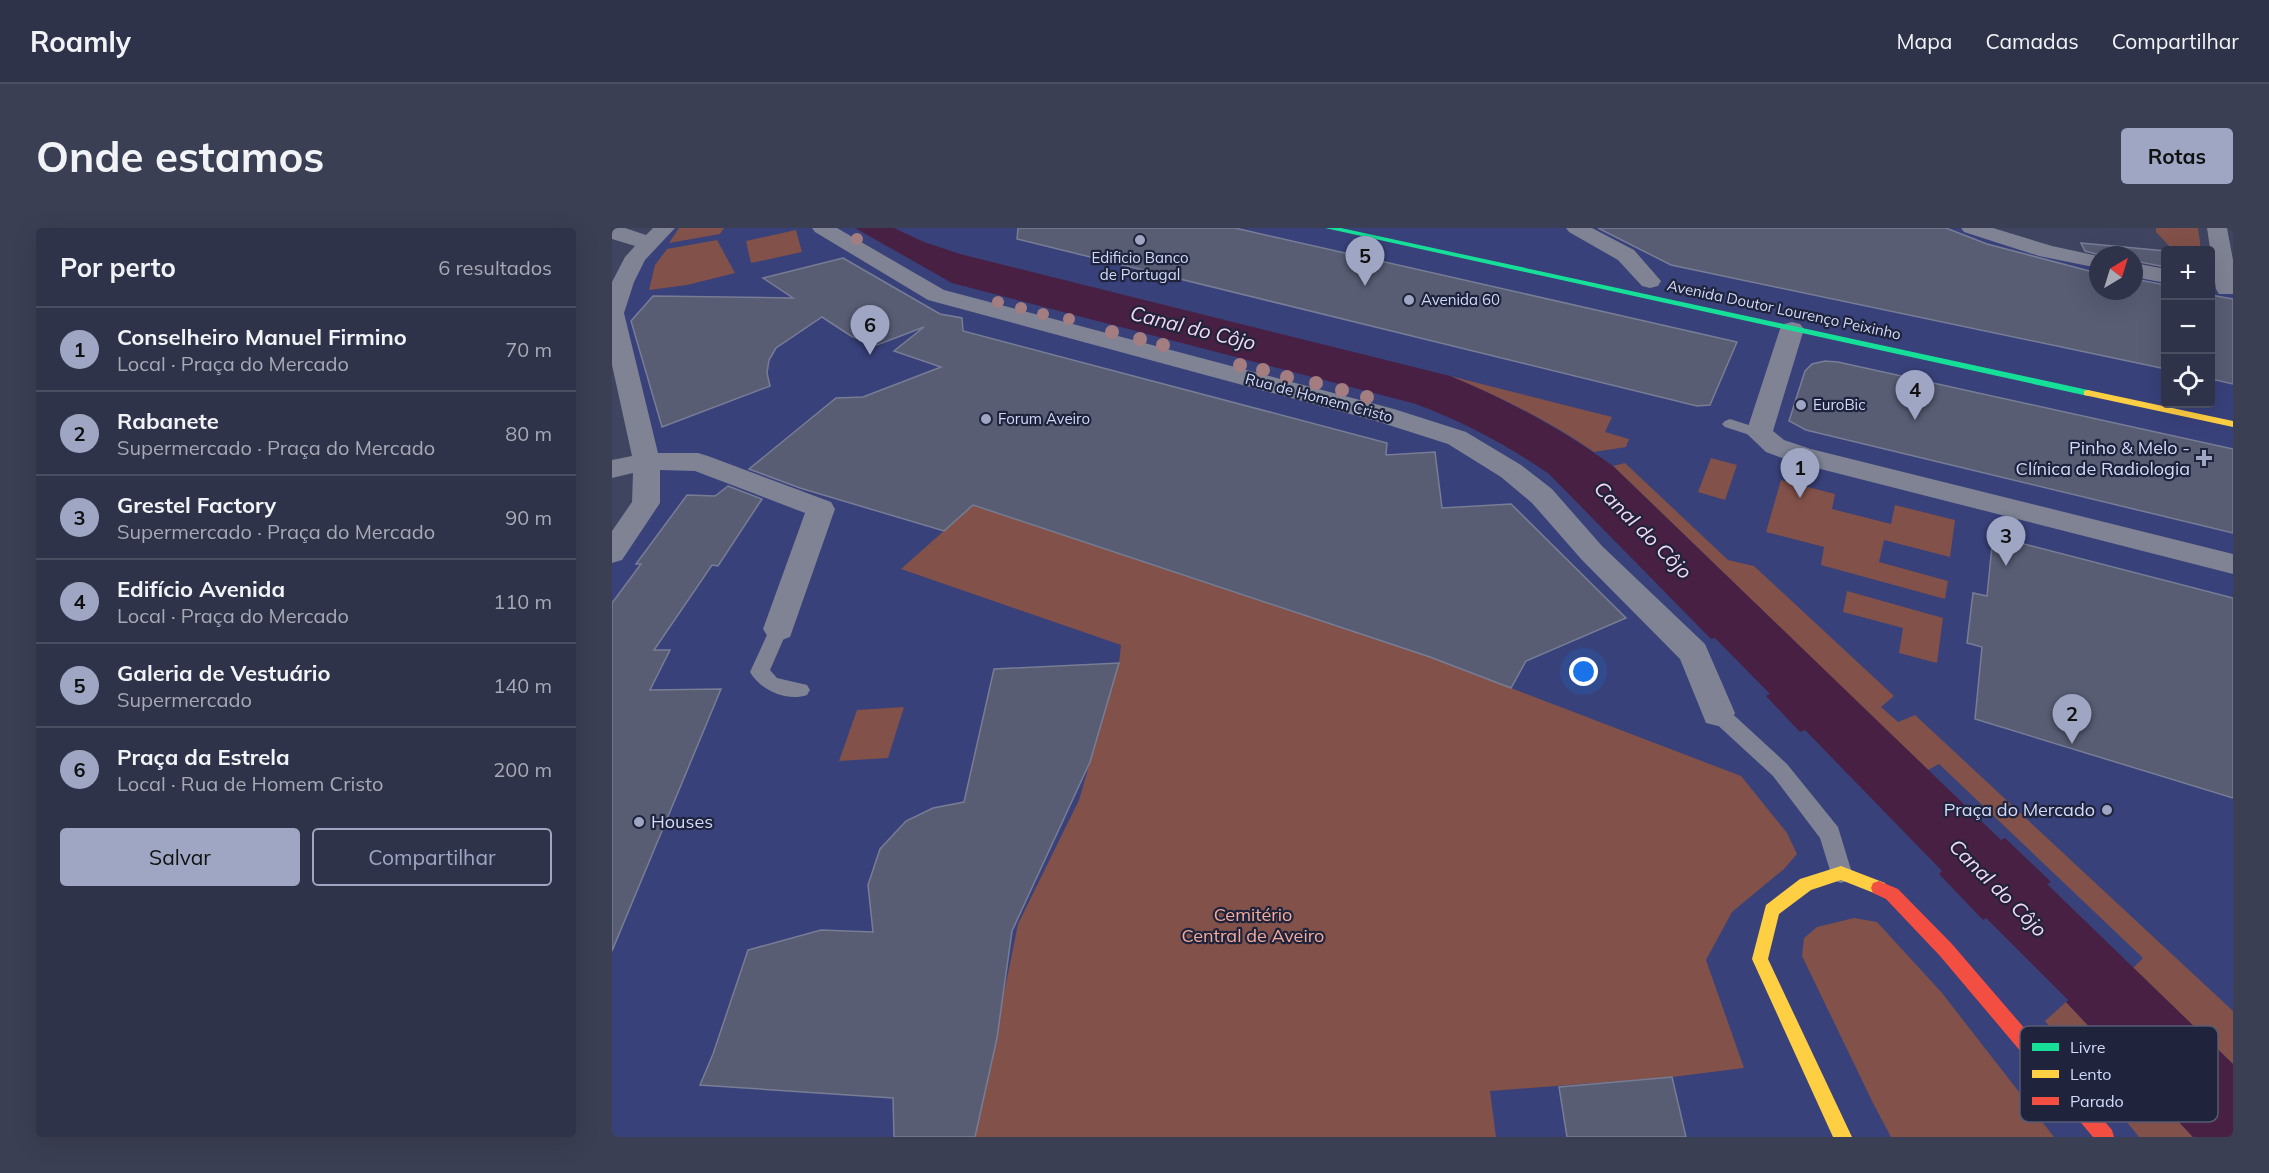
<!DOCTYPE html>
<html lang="pt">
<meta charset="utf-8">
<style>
body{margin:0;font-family:Mulish,sans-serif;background:#3b3f53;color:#f1f3f6}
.controls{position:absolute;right:18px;top:18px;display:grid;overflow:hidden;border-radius:6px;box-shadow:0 6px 24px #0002}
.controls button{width:54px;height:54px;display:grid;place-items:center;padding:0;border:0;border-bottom:2px solid #4a4e61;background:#2f3349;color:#f1f3f6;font:30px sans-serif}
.compass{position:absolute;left:1477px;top:18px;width:54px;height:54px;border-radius:50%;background:#2f3349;box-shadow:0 6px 24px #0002;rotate:38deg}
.you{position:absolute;left:972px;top:444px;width:21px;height:21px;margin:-15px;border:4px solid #fff;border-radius:50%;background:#1a73e8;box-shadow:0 0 0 9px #1a73e833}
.badge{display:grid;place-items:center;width:39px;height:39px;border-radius:50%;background:#9ea6c4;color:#111;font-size:20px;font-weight:700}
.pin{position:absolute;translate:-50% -50px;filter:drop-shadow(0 2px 3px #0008)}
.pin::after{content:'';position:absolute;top:32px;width:21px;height:18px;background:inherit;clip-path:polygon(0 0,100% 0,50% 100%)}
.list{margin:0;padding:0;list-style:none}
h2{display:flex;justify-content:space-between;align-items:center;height:78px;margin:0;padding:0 24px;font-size:26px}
h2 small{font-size:20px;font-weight:400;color:#a7aab4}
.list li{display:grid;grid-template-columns:39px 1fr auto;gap:18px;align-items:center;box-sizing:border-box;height:84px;padding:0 24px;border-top:2px solid #4a4e61}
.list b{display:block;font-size:22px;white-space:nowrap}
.list p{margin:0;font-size:20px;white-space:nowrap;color:#a7aab4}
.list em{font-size:20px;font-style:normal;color:#a7aab4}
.actions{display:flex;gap:12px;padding:18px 24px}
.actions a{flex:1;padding:14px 0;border:2px solid #9ea6c4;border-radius:6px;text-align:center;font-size:21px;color:#9ea6c4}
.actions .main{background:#9ea6c4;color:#111}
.icon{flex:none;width:33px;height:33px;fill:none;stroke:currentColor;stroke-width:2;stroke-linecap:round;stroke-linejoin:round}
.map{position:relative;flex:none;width:1621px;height:909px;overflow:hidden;border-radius:6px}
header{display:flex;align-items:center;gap:36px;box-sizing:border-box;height:84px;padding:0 30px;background:#2f3349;border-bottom:2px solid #4a4e61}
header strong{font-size:28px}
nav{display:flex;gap:33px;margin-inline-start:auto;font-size:21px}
.intro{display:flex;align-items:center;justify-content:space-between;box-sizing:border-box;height:144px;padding:0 36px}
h1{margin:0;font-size:42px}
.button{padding:15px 27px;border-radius:6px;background:#9ea6c4;color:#111;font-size:21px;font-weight:700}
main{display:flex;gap:36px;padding:0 36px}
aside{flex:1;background:#2f3349;border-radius:6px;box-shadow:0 6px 24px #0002}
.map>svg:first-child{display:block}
.built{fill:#38417a}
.green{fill:#825149}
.water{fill:#482044}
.building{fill:#585d74;stroke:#787d96;stroke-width:1.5}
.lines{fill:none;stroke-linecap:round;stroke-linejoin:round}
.lane{fill:#7f8394;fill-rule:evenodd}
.street{fill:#7f8394;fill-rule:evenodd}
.fast{fill:#16e098;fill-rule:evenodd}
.slow{fill:#ffcf43;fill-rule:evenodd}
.jam{fill:#f24e42;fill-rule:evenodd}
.tree{fill:#a47d80}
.poi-dot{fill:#9ea6c4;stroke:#1f243c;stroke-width:2}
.labels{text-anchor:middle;stroke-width:4.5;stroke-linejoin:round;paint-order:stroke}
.far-poi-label{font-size:15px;fill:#d1dafa;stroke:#1f243c;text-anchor:start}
.far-street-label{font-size:15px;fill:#d1dafa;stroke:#1f243c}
.poi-label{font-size:18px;fill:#d1dafa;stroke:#1f243c;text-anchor:end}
.park-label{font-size:18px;fill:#f7ab99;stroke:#1f243c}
.water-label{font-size:20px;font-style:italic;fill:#f6d7ef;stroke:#1f243c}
.key{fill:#1f243c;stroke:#545b75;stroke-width:1.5}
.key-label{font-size:16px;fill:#d1dafa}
</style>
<header>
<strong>Roamly</strong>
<nav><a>Mapa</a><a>Camadas</a><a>Compartilhar</a></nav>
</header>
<div class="intro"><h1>Onde estamos</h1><a class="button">Rotas</a></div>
<main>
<aside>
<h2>Por perto<small>6 resultados</small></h2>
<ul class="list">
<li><span class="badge">1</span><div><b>Conselheiro Manuel Firmino</b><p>Local · Praça do Mercado</p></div><em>70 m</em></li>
<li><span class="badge">2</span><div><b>Rabanete</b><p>Supermercado · Praça do Mercado</p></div><em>80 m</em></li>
<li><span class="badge">3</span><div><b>Grestel Factory</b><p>Supermercado · Praça do Mercado</p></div><em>90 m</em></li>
<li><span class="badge">4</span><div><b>Edifício Avenida</b><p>Local · Praça do Mercado</p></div><em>110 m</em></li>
<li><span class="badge">5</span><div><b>Galeria de Vestuário</b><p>Supermercado</p></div><em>140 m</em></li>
<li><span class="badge">6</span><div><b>Praça da Estrela</b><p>Local · Rua de Homem Cristo</p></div><em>200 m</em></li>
</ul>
<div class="actions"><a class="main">Salvar</a><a>Compartilhar</a></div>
</aside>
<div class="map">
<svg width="1621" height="909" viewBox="0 0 1621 909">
<rect width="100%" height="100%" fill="#3f4461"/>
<!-- built -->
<path class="built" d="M53,0H1359L1486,34V63H1522V42L1553,48L1554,176H1598L1599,58L1621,62V909H0V325L34,275L0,85L11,54Z"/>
<!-- green -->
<path class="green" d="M67,0H112L108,6L57,15Z
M1544,0H1586L1589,22H1561L1544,4Z
M184,2L190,24L139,35L134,13Z
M105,12L123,45L75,57L37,62L43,37L55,21Z
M838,148L1000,189L993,204L1017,211L1014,219L982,224C937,193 889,169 838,148Z
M1099,230L1125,237L1113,272L1086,264Z
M1013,235L1116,332L1142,338L1282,468L1269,479L1286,494L1303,487L1621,783V836L1521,740L1531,730L1327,536L1316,542L1001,238Z
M1169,252L1223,266L1220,281L1279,296L1283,277L1343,292L1338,329L1272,312L1267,334L1336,353L1333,371L1209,337L1212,319L1154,304Z
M361,277L818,429L1129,548L1175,605L1185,626L1172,641L1120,684L1094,732L1132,840L1060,849L878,863L884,909H363L406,696L467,572L507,435L509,417L289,341Z
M1235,363L1331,390L1325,435L1287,425L1291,400L1231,384Z
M292,479L276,530L227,533L245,482Z
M1242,690L1265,694L1330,765L1442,909H1279L1261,875L1190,728L1192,710L1205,699Z
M1454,774L1581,909H1527L1433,793Z"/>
<!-- water -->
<path class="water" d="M243,0H282L312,14L348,26L838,148C898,173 949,201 1001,238L1389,612L1393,610L1439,654L1435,656L1621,836V909H1581L1454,774L1456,772L1374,690L1371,692L1327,646L1330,643L1193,502L1188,504L1154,468L1158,466L1103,410L1099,411L937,246C895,217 852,194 804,176L340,55Z"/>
<!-- building -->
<path class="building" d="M406,0H623L1125,114L1098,177L1085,178L405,11Z
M986,0H1334L1375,16L1485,45L1483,42H1486V63H1522V51L1554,57V141L1059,37Z
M1469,15L1554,23V39L1522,33V27H1488L1473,23Z
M231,30L328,86L350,90L351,103L775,215L774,227L823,224L830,280L899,276L1014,390L914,433L899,460L818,429L361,277L332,303L188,260L137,241L224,170L251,169L329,139L282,123L312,99L265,117L239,108L210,89L164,120L157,132L155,145L158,158L50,199L19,93L41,68L181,70L151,50Z
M1599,67L1621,71V156L1599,151Z
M1213,133L1226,134L1621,221V305L1194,202L1177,193L1193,143L1200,136Z
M116,258L150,271L106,338L100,337L42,422H58L38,462L109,461L0,723V375L29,336H24L75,267L103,268Z
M1381,308L1621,370V570L1363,491L1370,419L1355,415L1361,365L1375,368Z
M507,435L478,534L400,703L385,810L363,909H282L281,870L88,857L101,826L136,722L209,702L261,704L256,657L268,621L294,593L321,580L352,574L382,441Z
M1060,849L1074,909H955L947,859Z"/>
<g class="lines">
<!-- lane -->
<path class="lane" d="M1118,191L1152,202L1155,205L1147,210L1113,199L1110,196L1113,193Z
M167,394L174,396L176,401L158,442L165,450L195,457L198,462L195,467C175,474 148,462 138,444L160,396Z
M1106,477L1113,479L1175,536L1226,599L1240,645L1237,652L1229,655L1221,652L1208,610L1161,548L1099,491L1096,485L1099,479Z"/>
<!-- street -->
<path class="street" d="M0,0H13L34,7L41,0H63L33,32L22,54L12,85L46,225H86L96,228L219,274L223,281L178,409L167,413L156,409L151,401L193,285L83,243L48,242V275L10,332L0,335V303L20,274L21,245L0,250V232L20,228L0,137V54L13,29L23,18L0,11Z
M200,0H225L332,62L782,181L854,204L909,237L940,261L990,318L1093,416L1123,485L1118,495L1106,498L1094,495L1068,431L970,332L920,275L889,249L836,216L764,193L316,72L203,4Z
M954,0H980L1022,22L1049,53L1046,58L1038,60L1030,58L1006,32L957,4Z
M1349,0H1381L1440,18L1486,28V40L1427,28L1352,4Z
M1595,0H1615L1621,32V66H1607L1604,61Z
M1522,35L1554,41V55L1522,49Z
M1180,94L1188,96L1192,101L1161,203L1172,212L1199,221L1621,326V346L1181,234L1154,224L1134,205L1168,101L1172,96Z"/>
<!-- fast -->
<path class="fast" d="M713,0H729L1476,162L1481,165L1476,168Z"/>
<!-- slow -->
<path class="slow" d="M1476,162L1621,193V199L1472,167V163Z
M1229,638L1273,655L1275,660L1273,665L1267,667L1229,652L1199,662L1167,686L1156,731L1240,909H1221L1140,731L1154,677L1188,651Z"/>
<!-- jam -->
<path class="jam" d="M1267,653L1286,661L1340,716L1500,902L1502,909H1481L1328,728L1274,671L1261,665L1259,660L1261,655Z"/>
</g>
<!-- trees -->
<g class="tree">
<circle cx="245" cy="11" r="6"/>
<circle cx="386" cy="74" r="6"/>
<circle cx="409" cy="80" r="6"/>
<circle cx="431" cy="86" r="6"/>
<circle cx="457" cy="91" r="6"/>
<circle cx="500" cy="104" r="7"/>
<circle cx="528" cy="111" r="7"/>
<circle cx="551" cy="117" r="7"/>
<circle cx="628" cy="137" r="7"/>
<circle cx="651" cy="142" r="7"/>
<circle cx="675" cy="149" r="7"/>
<circle cx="704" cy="155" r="7"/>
<circle cx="730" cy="162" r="7"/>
<circle cx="755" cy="169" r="7"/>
</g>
<!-- markers -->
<g class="poi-dot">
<circle cx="528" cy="12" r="6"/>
<circle cx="797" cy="72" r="6"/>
<circle cx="1189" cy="177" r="6"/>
<circle cx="374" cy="191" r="6"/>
<path d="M1589 221h6v6h6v6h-6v6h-6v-6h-6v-6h6z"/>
<circle cx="1495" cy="582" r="6"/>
<circle cx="27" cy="594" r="6"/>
</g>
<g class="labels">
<!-- far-poi labels -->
<g class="far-poi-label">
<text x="528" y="35" text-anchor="middle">Edificio Banco<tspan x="528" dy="17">de Portugal</tspan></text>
<text x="809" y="77">Avenida 60</text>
<text x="1201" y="182">EuroBic</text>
<text x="386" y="196">Forum Aveiro</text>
</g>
<!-- far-street labels -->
<g class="far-street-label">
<text transform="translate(1172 82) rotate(12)" y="5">Avenida Doutor Lourenço Peixinho</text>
<text transform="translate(707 170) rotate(15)" y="5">Rua de Homem Cristo</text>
</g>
<!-- poi labels -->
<g class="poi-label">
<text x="1578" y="226">Pinho &amp; Melo -<tspan x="1578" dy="21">Clínica de Radiologia</tspan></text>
<text x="1483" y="588">Praça do Mercado</text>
<text x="39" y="600" text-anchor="start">Houses</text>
</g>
<!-- park labels -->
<g class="park-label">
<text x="641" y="693">Cemitério<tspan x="641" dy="21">Central de Aveiro</tspan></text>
</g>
<!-- water labels -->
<g class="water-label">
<text transform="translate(581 100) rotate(14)" y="7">Canal do Côjo</text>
<text transform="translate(1031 302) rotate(45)" y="7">Canal do Côjo</text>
<text transform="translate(1386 660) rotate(45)" y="7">Canal do Côjo</text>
</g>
</g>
<!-- legend -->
<rect x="1408" y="798" width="198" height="96" rx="9" class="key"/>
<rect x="1420" y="815" width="27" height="8" fill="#16e098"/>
<rect x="1420" y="842" width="27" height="8" fill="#ffcf43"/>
<rect x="1420" y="869" width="27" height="8" fill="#f24e42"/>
<g class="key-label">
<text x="1458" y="825">Livre</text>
<text x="1458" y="852">Lento</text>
<text x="1458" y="879">Parado</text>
</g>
</svg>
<div class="controls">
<button>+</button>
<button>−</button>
<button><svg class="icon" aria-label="locate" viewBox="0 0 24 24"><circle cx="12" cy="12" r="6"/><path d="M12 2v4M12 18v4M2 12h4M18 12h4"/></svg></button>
</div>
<svg class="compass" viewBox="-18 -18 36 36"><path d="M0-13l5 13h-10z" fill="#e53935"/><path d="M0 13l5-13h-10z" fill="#a7aab4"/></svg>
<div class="you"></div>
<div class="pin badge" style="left:1188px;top:270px">1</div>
<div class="pin badge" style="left:1460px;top:516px">2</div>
<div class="pin badge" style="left:1394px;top:338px">3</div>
<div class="pin badge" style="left:1303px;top:192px">4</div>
<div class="pin badge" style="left:753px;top:58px">5</div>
<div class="pin badge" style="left:258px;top:127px">6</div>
</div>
</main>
